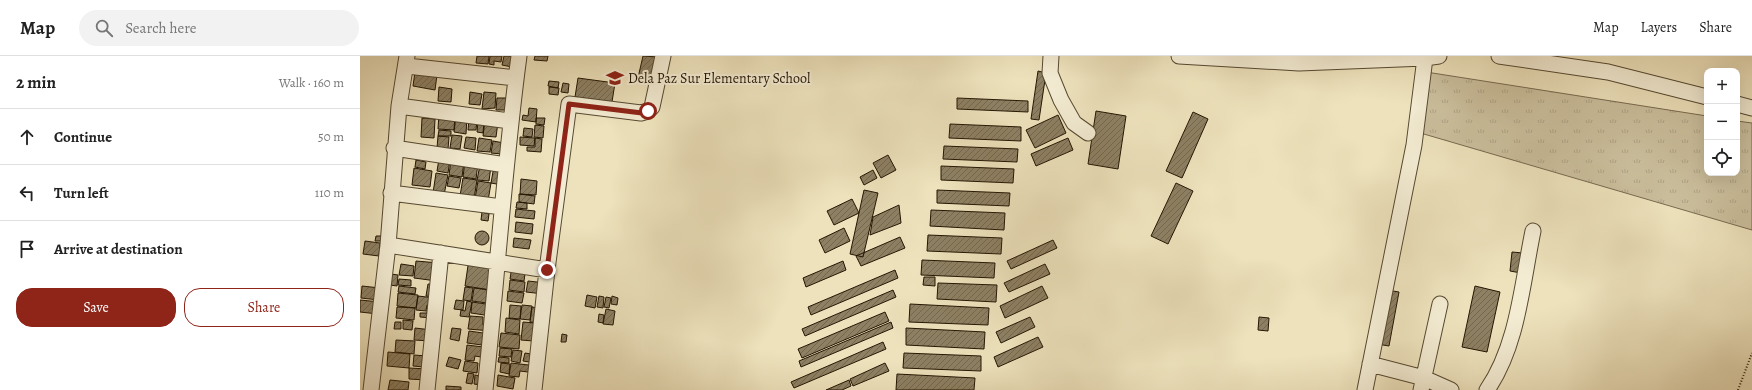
<!DOCTYPE html>
<meta charset="utf-8">
<style>
body{margin:0;font-family:Alegreya,serif;background:#f2f2f2;color:#222}
.controls{position:absolute;right:12px;top:12px;display:grid;overflow:hidden;border-radius:8px;box-shadow:0 4px 16px #0002}
.controls button{width:36px;height:36px;display:grid;place-items:center;padding:0;border:0;border-bottom:1px solid #e0e0e0;background:#fff;color:#222;font:20px sans-serif}
.stop{position:absolute;width:12px;height:12px;margin:-9px;border:3px solid #8f2418;border-radius:50%;background:#fff}
.stop.end{background:#8f2418;border-color:#fff;box-shadow:0 1px 4px #0008}
.list{margin:0;padding:0;list-style:none}
h2{display:flex;justify-content:space-between;align-items:center;height:52px;margin:0;padding:0 16px;font-size:17px}
h2 small{font-size:13px;font-weight:400;color:#767676}
.list li{display:grid;grid-template-columns:26px 1fr auto;gap:12px;align-items:center;box-sizing:border-box;height:56px;padding:0 16px;border-top:1px solid #e0e0e0}
.list b{display:block;font-size:15px;white-space:nowrap}
.list em{font-size:13px;font-style:normal;color:#767676}
.actions{display:flex;gap:8px;padding:12px 16px}
.actions a{flex:1;padding:9px 0;border:1px solid #8f2418;border-radius:16px;text-align:center;font-size:14px;color:#8f2418}
.actions .main{background:#8f2418;color:#fff}
.icon{flex:none;width:22px;height:22px;fill:none;stroke:currentColor;stroke-width:2;stroke-linecap:round;stroke-linejoin:round}
.map{position:relative;flex:none;width:1392px;height:334px;overflow:hidden}
header{display:flex;align-items:center;gap:24px;box-sizing:border-box;height:56px;padding:0 20px;background:#fff;border-bottom:1px solid #e0e0e0}
header strong{font-size:19px}
nav{display:flex;gap:22px;margin-inline-start:auto;font-size:14px}
.search{width:280px;height:36px;background:#f2f2f2;display:flex;align-items:center;gap:10px;box-sizing:border-box;padding:0 14px;border-radius:22px;color:#767676;font-size:15px}
main{display:flex}
aside{flex:1;background:#fff}
.map>svg:first-child{display:block}
.grass{fill:url(#grass-tufts);stroke:#786a50}
.building{fill:url(#building-hatch);stroke:#241603}
.lines{fill:none;stroke-linecap:round;stroke-linejoin:round}
.minor-casing{stroke:#564931;stroke-width:17}
.path{stroke:#241603;stroke-width:2;stroke-dasharray:1 2;stroke-linecap:butt}
.minor{stroke:#f3ecd3;stroke-width:15}
.route{stroke:#8f2418;stroke-width:5}
.labels{text-anchor:middle;stroke-width:4;stroke-linejoin:round;paint-order:stroke}
.poi-label{font-size:14px;fill:#241603;stroke:#f3ecd3;text-anchor:start}
</style>
<header>
<strong>Map</strong>
<div class="search"><svg class="icon" aria-label="search" viewBox="0 0 24 24"><circle cx="10" cy="10" r="6"/><path d="M15 15l6 6"/></svg>Search here</div>
<nav><a>Map</a><a>Layers</a><a>Share</a></nav>
</header>
<main>
<aside>
<h2>2 min<small>Walk · 160 m</small></h2>
<ul class="list">
<li><svg class="icon" aria-label="ahead" viewBox="0 0 24 24"><path d="M12 20V5M6 11l6-6 6 6"/></svg><div><b>Continue</b></div><em>50 m</em></li>
<li><svg class="icon" aria-label="left" viewBox="0 0 24 24"><path d="M17 20v-9H6M10 6l-5 5 5 5"/></svg><div><b>Turn left</b></div><em>110 m</em></li>
<li><svg class="icon" aria-label="arrive" viewBox="0 0 24 24"><path d="M6 21V4h12l-3 4 3 4H6"/></svg><div><b>Arrive at destination</b></div></li>
</ul>
<div class="actions"><a class="main">Save</a><a>Share</a></div>
</aside>
<div class="map">
<svg width="1392" height="334" viewBox="0 0 1392 334">
<defs>
<pattern id="grass-tufts" width="24" height="20" patternUnits="userSpaceOnUse"><rect width="24" height="20" fill="#cbbf9d"/><path d="M3 7l-1-3M5 7V3M7 7l1-3M15 17l-1-3M17 17v-4M19 17l1-3" fill="none" stroke="#aea386"/></pattern>
<pattern id="building-hatch" width="6" height="6" patternUnits="userSpaceOnUse"><rect width="6" height="6" fill="#8d8063"/><path d="M-1 1l2-2M0 6l6-6M5 7l2-2" fill="none" stroke="#73684f"/></pattern>
</defs>
<rect width="100%" height="100%" fill="#ede2bc"/>
<filter id="stains"><feTurbulence type="fractalNoise" baseFrequency=".005" numOctaves="4"/><feColorMatrix values="0 0 0 0 .2 0 0 0 0 .09 0 0 0 0 .02 0 0 0 .5 -.17"/></filter>
<radialGradient id="worn" r=".72"><stop offset=".6" stop-color="#630" stop-opacity="0"/><stop offset="1" stop-color="#630" stop-opacity=".3"/></radialGradient>
<!-- grass -->
<path class="grass" d="M1066,16L1347,60V117H1377V65L1392,67V174L1057,76Z"/>
<!-- building -->
<path class="building" d="M117,0H129L128,8L116,7Z
M130,0H142L141,6L134,5V9L129,8Z
M144,0H154L152,11L142,9Z
M175,0H188L187,5L174,4Z
M283,0L298,1L291,29L277,26Z
M678,15L686,17L679,64L671,63Z
M55,16L77,19L75,34L53,30Z
M218,22L255,27L252,46L215,41Z
M189,25L199,26L198,32L188,30Z
M203,27L209,28L208,37L201,36Z
M79,31L92,33L91,46L78,45Z
M189,31L199,32L198,39L189,38Z
M110,36L122,38L120,49L109,48Z
M124,36L136,37L135,52L122,53Z
M137,42H151L150,54H136Z
M597,42L668,45V56L597,53Z
M169,52L177,53L176,66L162,64L163,59L168,60Z
M736,55L766,60L758,113L728,108Z
M833,56L848,63L822,122L806,115Z
M79,58L95,59L94,74L78,73Z
M698,59L706,77L675,92L666,74Z
M96,60L107,61L106,78L94,76Z
M62,62L75,63L74,82L61,81Z
M176,62H185L184,69L176,68Z
M109,63L117,64L116,74H108Z
M118,65L124,66L123,77L117,76Z
M125,65L138,66L136,81L123,80Z
M590,68L661,71V85L589,82Z
M175,69L184,70L183,82L174,81Z
M164,72L173,73L172,81L163,80Z
M79,74L91,75V80H78Z
M92,79L102,80L100,93L90,92Z
M78,80L89,81L88,93L77,92Z
M106,81L116,82L115,94L104,92Z
M160,81L175,82L174,90L160,89Z
M119,82L132,84L130,96L117,95Z
M175,82L182,83L181,96L167,95V91H175Z
M708,82L713,94L676,110L671,98Z
M133,85L144,87L142,98L131,97Z
M584,90L658,93L657,106L583,103Z
M528,99L536,114L521,122L513,107Z
M79,103L90,104L88,117L77,115Z
M56,104L66,106L65,113L55,111Z
M91,104L104,106L102,121L89,119Z
M105,105L118,107L116,123L103,121Z
M120,109L131,110L129,125L117,124Z
M134,110L145,112L142,129L131,127Z
M581,110L654,113L653,127L581,124Z
M54,112L72,115L70,131L52,129Z
M513,114L517,122L504,129L500,121Z
M76,117L88,119L84,139L73,137Z
M89,120L101,122L99,132L87,130Z
M103,122L117,124L114,143L100,140Z
M161,123L177,125L176,139L160,138Z
M118,125L131,127L128,145L115,143Z
M816,127L833,135L808,188L791,180Z
M504,134L518,137L503,201L490,198Z
M577,134L650,137L649,150L577,147Z
M159,138L175,140L174,148L159,146Z
M492,143L499,157L474,169L467,155Z
M157,146L167,147V153L156,152Z
M539,149L541,167L510,179L513,161Z
M156,153L175,155L174,163L155,161Z
M571,154L645,157L644,174L570,170Z
M122,156L129,158L128,165L121,164Z
M156,166L173,168L172,178L155,176Z
M484,172L490,185L465,197L459,184Z
M115 182a7 7 0 1 1 14 0a7 7 0 1 1-14 0Z
M568,179L642,182L641,198L567,195Z
M16,180H23L22,185H15Z
M540,181L545,192L501,210L496,200Z
M154,182L171,184L169,193L153,191Z
M693,184L697,192L651,213L647,205Z
M5,185L20,187L19,200L3,198Z
M1152,196L1163,197L1161,217L1150,215Z
M109,203L135,206L131,234L105,230Z
M562,204L635,207L634,222L561,219Z
M56,205L79,207L77,225L54,222Z
M483,205L486,214L446,231L443,222Z
M41,208L54,210L53,220L39,219Z
M685,208L690,218L649,236L644,227Z
M152,210L166,211L164,225L150,223Z
M535,214L538,222L451,259L448,251Z
M31,218L38,219L37,230L30,229Z
M564,221H575V230L563,229Z
M39,223L51,224V230L38,229Z
M150,224L165,226L164,236L149,234Z
M168,225L186,227L184,238L166,236Z
M578,227L637,229L636,246L577,243Z
M68,228L77,229L75,241L66,240Z
M2,230L20,232L19,244L1,242Z
M39,230L56,232L55,238L38,236Z
M682,230L688,242L645,262L640,250Z
M1115,230L1140,236L1127,296L1102,291Z
M105,231L113,232L111,245L103,244Z
M114,232L129,234L127,247L112,245Z
M533,234L536,241L445,280L442,273Z
M1027,234L1039,236L1029,290L1017,288Z
M148,235L164,237L162,247L147,245Z
M38,237L58,239L56,252L37,250Z
M227,239L237,241L235,252L225,250Z
M58,240L75,242L74,250L67,249L66,255L56,254Z
M239,240L244,241L243,252L237,251Z
M252,240L258,242L257,249L251,248Z
M246,241L251,242L249,252L244,251Z
M0,244L20,246L18,258L0,256Z
M96,244L104,245L103,254L94,253Z
M107,245L112,246L109,261L100,260L101,254L105,255Z
M112,246L133,249L131,260L111,257Z
M550,248L629,252L628,269L549,266Z
M150,249L161,250L160,263L149,262Z
M162,249L172,250L170,264L160,263Z
M37,251L55,252L54,264L36,262Z
M172,251L183,253L181,267L170,266Z
M246,253L255,255L253,269L243,268Z
M67,254L72,255V262L60,261V257H67Z
M525,256L529,265L442,302L438,293Z
M239,258L244,259L243,267L238,266Z
M110,260L123,261V269L131,270V275L108,273Z
M670,261L675,271L641,287L636,276Z
M899,261L909,262L908,275L898,274Z
M146,262L160,264L159,278L145,276Z
M43,264L53,265L52,274L43,273Z
M35,266H41V273H34Z
M163,266L175,267L173,285L161,284Z
M531,266L533,272L441,311L439,305Z
M55,272L72,274L71,285L54,284Z
M92,272L101,273L99,285L90,283Z
M546,272L625,276L624,293L546,289Z
M109,275L130,278L122,289L107,287Z
M141,277L160,279L159,293L139,291Z
M202,278L207,279L206,286H201Z
M678,281L683,291L638,311L634,301Z
M36,284L55,285L54,298L35,296Z
M523,286L526,293L434,332L431,326Z
M107,289L123,291L121,301L115,300L114,305L105,304Z
M140,292L152,293L151,301L139,300Z
M153,294L162,295L160,307L151,305Z
M28,296L50,298L49,312L27,310Z
M165,297L177,299L176,307L163,305Z
M544,297L621,300V315L543,312Z
M54,299L66,300L64,311L53,310Z
M89,301L101,304L98,313L86,310Z
M139,301L149,302V307L138,306Z
M105,305L118,307L117,317L103,315Z
M141,307L150,308L149,318L140,316Z
M151,307L177,310L176,317L160,315L159,321L149,320Z
M525,307L529,315L493,330L490,323Z
M49,312L67,313V324L49,323Z
M108,317L114,318L112,328L106,327Z
M537,318L615,322L614,334H536Z
M115,319L126,321L120,329L114,328Z
M138,319L155,322L153,333L137,330Z
M30,324L49,326L48,334H28Z
M489,324L491,330L482,334H466Z
M86,330L101,331V334H86Z"/>
<g class="lines">
<!-- minor casing -->
<g class="minor-casing">
<path id="minor" d="M691,0L690,17L701,44L714,67L728,77
M819,0L939,7L1065,2L1079,0
M1139,0L1248,16L1347,41
M47,10L156,22
M1377,48L1392,52
M39,50L150,65
M34,92L146,109
M31,137L142,151
M28,189L187,214
M1010,308L1064,322L1091,334
M11,334L28,189L39,50L47,0
M67,334L81,197
M125,334C137,223 144,111 159,0
M174,334L187,214L209,48L281,57L288,55L292,51L303,0
M1005,334L1054,89L1065,2
M1061,334L1080,248
M1127,334C1158,289 1162,228 1173,175"/>
</g>
<!-- path -->
<path class="path" d="M1378,334L1392,297"/>
<!-- minor -->
<use href="#minor" class="minor"/>
</g>
<g class="lines">
<!-- route -->
<path class="route" d="M187,214L209,48L282,57L288,55"/>
</g>
<!-- icons -->
<defs>
<g id="school-bare" transform="scale(1.38)"><path d="M0-5L7-2L0 1L-7-2ZM-4 1L0 2.5L4 1V4Q0 6-4 4Z" fill="#8f2418" stroke="#f3ecd3" stroke-width="2.5" paint-order="stroke"/></g>
</defs>
<g fill-rule="evenodd">
<use href="#school-bare" x="255" y="22"/>
</g>
<g class="labels">
<!-- poi labels -->
<g class="poi-label">
<text x="268" y="27">Dela Paz Sur Elementary School</text>
</g>
</g>
<rect width="100%" height="100%" filter="url(#stains)"/>
<rect width="100%" height="100%" fill="url(#worn)"/>
</svg>
<div class="controls">
<button>+</button>
<button>−</button>
<button><svg class="icon" aria-label="locate" viewBox="0 0 24 24"><circle cx="12" cy="12" r="6"/><path d="M12 2v4M12 18v4M2 12h4M18 12h4"/></svg></button>
</div>
<div class="stop" style="left:288px;top:55px"></div>
<div class="stop end" style="left:187px;top:214px"></div>
</div>
</main>
